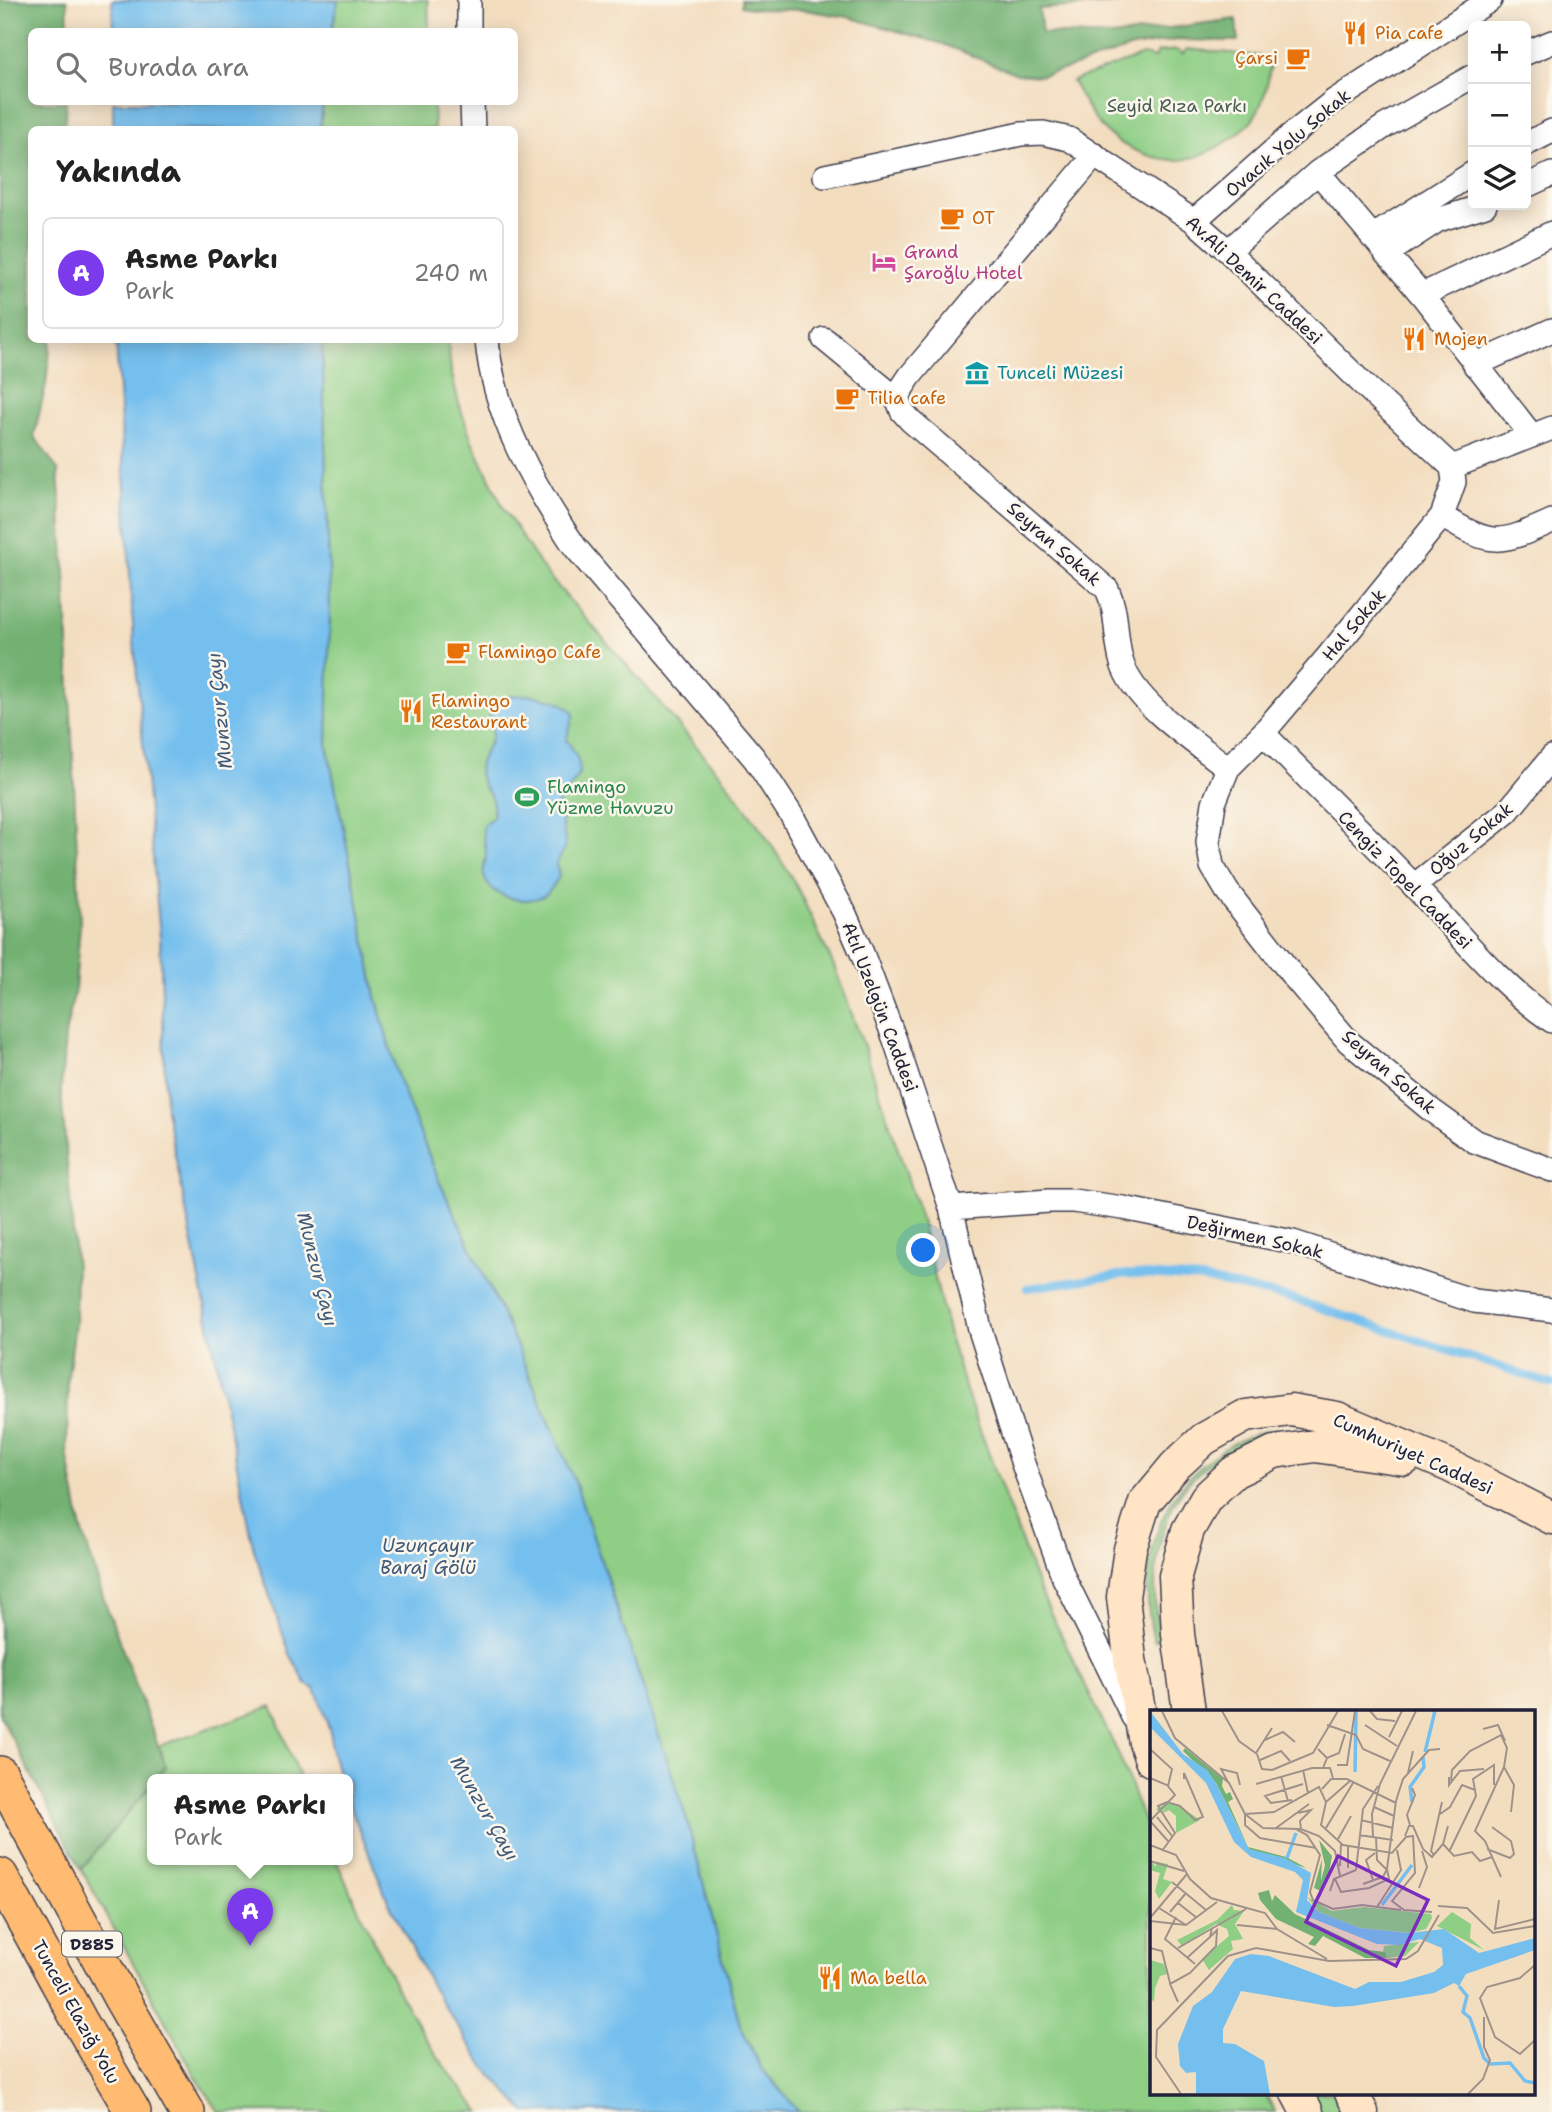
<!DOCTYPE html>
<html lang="tr">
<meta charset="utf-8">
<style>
body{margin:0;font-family:"Shantell Sans",sans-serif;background:#f6f6f6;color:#222}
.controls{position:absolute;right:21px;top:21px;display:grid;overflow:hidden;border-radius:10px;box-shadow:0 4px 18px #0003}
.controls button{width:63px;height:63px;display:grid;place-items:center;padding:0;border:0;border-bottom:2px solid #e0e0e0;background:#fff;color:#222;font:35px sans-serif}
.you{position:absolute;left:924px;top:1251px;width:24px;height:24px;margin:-18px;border:5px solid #fff;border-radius:50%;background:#1a73e8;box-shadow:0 0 0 10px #1a73e833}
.badge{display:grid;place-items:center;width:46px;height:46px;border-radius:50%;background:#7c3aed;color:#fff;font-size:23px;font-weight:700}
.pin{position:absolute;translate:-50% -58px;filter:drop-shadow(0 2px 4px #0008)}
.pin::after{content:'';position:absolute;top:37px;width:24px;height:21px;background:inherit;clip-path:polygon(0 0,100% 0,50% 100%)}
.popup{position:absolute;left:147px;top:1774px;width:206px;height:91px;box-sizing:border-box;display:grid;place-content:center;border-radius:10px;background:#fff;filter:drop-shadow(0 2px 5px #0005);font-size:23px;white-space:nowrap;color:#767676}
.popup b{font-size:26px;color:#222}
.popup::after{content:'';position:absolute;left:50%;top:100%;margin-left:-14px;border:14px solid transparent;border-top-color:#fff}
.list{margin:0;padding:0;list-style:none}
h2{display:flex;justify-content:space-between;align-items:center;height:91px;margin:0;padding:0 28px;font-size:30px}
h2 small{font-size:23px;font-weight:400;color:#767676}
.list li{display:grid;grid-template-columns:46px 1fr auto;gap:21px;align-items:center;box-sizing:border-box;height:112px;margin:0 14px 14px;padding:0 14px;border:2px solid #e0e0e0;border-radius:10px}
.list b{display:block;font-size:26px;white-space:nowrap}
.list p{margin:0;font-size:23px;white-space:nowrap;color:#767676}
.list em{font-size:23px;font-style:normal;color:#767676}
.icon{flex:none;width:38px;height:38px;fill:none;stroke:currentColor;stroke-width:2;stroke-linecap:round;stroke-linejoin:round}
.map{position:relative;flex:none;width:1552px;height:2112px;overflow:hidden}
.search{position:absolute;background:#fff;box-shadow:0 4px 18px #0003;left:28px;top:28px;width:490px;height:77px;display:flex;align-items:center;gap:18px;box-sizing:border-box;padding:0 24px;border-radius:10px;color:#767676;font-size:26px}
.panel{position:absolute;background:#fff;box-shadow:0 4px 18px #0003;left:28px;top:126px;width:490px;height:217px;border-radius:10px}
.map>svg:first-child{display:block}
.green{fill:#8ece85;stroke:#587860;stroke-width:2}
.forest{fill:#72b172;stroke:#4a6a56;stroke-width:2}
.water{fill:#75bfee;stroke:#4c7094;stroke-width:2}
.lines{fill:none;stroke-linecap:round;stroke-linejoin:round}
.stream{stroke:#75bfee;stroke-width:8}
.minor-casing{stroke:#413e4f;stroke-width:26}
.secondary-casing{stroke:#413e4f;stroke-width:35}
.primary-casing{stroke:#413e4f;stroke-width:38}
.minor{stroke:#fff;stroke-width:23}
.secondary{stroke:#ffe4c6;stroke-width:32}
.primary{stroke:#febb71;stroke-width:35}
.labels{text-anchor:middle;stroke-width:5;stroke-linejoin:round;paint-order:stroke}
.shield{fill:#fbf7ec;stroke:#636270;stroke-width:2}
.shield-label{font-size:16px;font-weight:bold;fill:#22223b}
.food-label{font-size:18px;fill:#c56008;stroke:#fbf7ec;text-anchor:start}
.park-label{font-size:18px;fill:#485e55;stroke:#fbf7ec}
.street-label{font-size:18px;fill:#22223b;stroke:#fbf7ec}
.hotel-label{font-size:18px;fill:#b23c85;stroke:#fbf7ec;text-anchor:start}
.culture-label{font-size:18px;fill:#0d838f;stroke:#fbf7ec;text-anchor:start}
.leisure-label{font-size:18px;fill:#27864d;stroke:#fbf7ec;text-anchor:start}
.water-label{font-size:19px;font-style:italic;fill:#3f597a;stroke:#fbf7ec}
.inset-river{fill:none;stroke:#75bfee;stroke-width:3.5}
.inset-road{fill:none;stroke:#9f928a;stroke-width:2}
.view{fill:#7b2cbf;fill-opacity:0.15;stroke:#7b2cbf;stroke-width:3.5}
.inset-edge{fill:none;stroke:#22223b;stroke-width:3.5}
</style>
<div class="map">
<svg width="1552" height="2112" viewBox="0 0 1552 2112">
<rect width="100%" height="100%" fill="#fbf7ec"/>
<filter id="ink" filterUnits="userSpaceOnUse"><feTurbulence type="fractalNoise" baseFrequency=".0143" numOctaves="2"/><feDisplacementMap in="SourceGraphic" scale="14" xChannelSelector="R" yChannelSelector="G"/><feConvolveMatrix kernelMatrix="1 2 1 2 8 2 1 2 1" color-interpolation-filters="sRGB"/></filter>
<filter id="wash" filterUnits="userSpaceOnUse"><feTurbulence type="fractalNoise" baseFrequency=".00686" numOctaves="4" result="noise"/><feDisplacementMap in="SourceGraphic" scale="28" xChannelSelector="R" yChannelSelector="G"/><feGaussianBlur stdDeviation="1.57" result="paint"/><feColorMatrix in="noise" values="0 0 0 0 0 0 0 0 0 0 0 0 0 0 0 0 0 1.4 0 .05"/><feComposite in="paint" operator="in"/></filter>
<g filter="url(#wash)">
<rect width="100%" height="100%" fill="#f3ddbf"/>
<!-- green -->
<path class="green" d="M338,0H428L429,31L332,32Z
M1187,49L1272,57C1269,76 1266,97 1256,114C1243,136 1199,162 1173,160C1151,159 1121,147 1105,131C1091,116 1082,99 1072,81L1143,55L1155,58L1158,52L1177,50L1182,54Z
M323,102H433L434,129L320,130Z
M322,340H448L451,371L459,404L472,441L504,509L545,572L654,696L727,783L764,833L796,885L834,966L865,1049L920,1216L950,1340L970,1403L1039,1589L1119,1755L1151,1839V2093H1265L1275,2112H799L761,2068L740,2025L686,1817L575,1482L511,1333L440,1183L398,1078L376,997L327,745L330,607Z
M1275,1429L1274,1433C1240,1444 1200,1463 1180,1494C1153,1536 1150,1593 1160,1640L1154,1641C1137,1569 1155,1493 1221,1451C1238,1440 1254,1432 1275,1429Z
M272,1706L300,1780H155L166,1767L158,1746Z
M152,1784V1860H336C376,1948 416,2040 481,2112H219L195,2075L81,1869Z
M1307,2093H1338L1350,2112H1317Z"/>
<!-- forest -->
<path class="forest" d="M0,0H67L68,31L32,32V102H66L65,129L32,130V340H51L46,384L34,436L58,470L65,572L80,924L75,989L65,1035L61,1091L76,1269L75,1324L68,1377L67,1453L81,1526L102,1594L166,1767L155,1780H152V1784L81,1869L0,1716Z
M741,0H1134L1112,4L1039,9L1042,33L1112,36L1236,19L1238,41L1176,40L1133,47L1066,69L1039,76L1017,74L943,44L848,17L805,10L756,9L741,6Z"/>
<!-- water -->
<path class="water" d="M112,0H338L332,31L113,32Z
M113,102H323L320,130L113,129Z
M116,340H322L330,607L327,745L376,997L398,1078L440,1183L511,1333L575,1482L686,1817L740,2025L761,2068L799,2112H525L486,2069L433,1989L388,1901L348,1801V1780H340L331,1748V1735L319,1699L315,1689L306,1684L289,1652L254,1550L166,1110L160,937L134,642Z
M530,695C545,698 565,700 574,714L566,740C589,769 580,777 558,801L566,846L556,864L559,877C555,882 551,891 545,895C528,906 488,898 484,875C482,868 487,860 486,852C485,840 482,840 483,825L493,817C495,789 485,796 480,777C476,759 488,752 492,736C494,729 488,721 490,714C493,695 514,695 530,695Z"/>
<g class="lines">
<!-- stream -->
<path class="stream" d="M1027,1288L1128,1274L1202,1279L1290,1298L1552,1384"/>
</g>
</g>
<g filter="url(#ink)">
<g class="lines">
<!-- minor casing -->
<g class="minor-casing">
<path id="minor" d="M469,32V0
M1526,53L1552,42
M472,102L473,130
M1526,144L1552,131
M1095,155L910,376L902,388L898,400L902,411L911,421L1107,589C1119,615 1114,637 1122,663C1134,703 1195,742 1228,768
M1318,172L1422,295L1532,436
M825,176L1021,134L1043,133L1069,139L1194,221L1228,251L1363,384L1452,467
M1526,186L1552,174
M1194,221L1290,136L1334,101L1490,0
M1372,237L1473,173
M1228,251L1318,172L1385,126L1473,76
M1386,254L1438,220L1485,205
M1422,295L1552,233
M824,339L898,400
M487,340C493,414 534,486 575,547L755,759L792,816L844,912L862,953L895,1040L951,1208L981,1333L1022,1461L1064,1578L1133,1717
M1475,365L1552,330
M1452,467L1454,482L1442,516L1330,654L1263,733L1228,768L1214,803L1208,842L1212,866L1227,891L1293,976L1349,1042L1431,1110L1474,1141L1552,1170
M1452,467L1552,428
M1442,516C1492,547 1499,545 1552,521
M1263,733C1313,784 1365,834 1414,886C1458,932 1499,985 1552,1021
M1414,886L1507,812L1552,757
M951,1208L1049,1201H1073L1123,1208L1293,1242L1474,1301L1552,1310"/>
</g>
<!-- secondary casing -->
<g class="secondary-casing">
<path id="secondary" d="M1189,1711L1178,1634L1175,1576L1188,1530L1206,1498L1234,1472L1274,1452L1315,1446L1405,1459
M1151,1760L1145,1743L1130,1659L1123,1597L1130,1549L1145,1502L1175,1466L1204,1439L1245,1416L1291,1410L1337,1418L1450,1466L1552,1518
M1297,2093L1307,2112
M1351,2093L1362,2112"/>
</g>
<!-- primary casing -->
<g class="primary-casing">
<path id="primary" d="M0,1774L121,1998L187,2112
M0,1876L79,2020L133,2112"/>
</g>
<!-- minor -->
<use href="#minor" class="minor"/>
<!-- secondary -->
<use href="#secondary" class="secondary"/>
<!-- primary -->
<use href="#primary" class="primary"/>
</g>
</g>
<!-- icons -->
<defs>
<g id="restaurant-bare" transform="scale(1.89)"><path d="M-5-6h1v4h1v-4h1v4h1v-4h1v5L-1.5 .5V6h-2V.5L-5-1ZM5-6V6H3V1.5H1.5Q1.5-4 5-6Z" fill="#e8710a" stroke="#fbf7ec" stroke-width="2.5" paint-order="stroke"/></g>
<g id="cafe-bare" transform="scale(1.89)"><path d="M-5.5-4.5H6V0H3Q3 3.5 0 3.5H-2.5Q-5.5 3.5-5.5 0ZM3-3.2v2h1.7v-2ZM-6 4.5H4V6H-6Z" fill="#e8710a" stroke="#fbf7ec" stroke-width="2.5" paint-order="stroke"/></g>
<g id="hotel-bare" transform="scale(1.89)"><path d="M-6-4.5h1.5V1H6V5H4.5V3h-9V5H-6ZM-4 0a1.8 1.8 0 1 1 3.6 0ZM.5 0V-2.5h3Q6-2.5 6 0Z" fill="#d1479c" stroke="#fbf7ec" stroke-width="2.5" paint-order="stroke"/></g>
<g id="museum-bare" transform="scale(1.89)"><path d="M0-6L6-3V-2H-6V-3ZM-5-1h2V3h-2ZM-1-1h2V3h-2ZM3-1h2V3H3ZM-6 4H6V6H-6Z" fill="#0f9aa8" stroke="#fbf7ec" stroke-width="2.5" paint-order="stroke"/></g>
<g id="stadium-bare" transform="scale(1.89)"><path d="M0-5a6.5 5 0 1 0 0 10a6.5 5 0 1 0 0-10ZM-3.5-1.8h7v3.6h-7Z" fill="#2e9e5b" stroke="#fbf7ec" stroke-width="2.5" paint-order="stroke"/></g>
</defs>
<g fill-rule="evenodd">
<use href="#restaurant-bare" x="1355" y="33"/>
<use href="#cafe-bare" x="1298" y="58"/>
<use href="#cafe-bare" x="952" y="218"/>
<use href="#hotel-bare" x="884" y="262"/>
<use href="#restaurant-bare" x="1414" y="339"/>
<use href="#museum-bare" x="977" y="373"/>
<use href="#cafe-bare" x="847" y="398"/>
<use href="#cafe-bare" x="458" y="652"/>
<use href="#restaurant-bare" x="411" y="711"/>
<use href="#stadium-bare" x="527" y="797"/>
<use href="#restaurant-bare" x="830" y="1978"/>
</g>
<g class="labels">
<!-- shield labels -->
<rect class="shield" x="62" y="1931.5" width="60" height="25" rx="5"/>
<g class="shield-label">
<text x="92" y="1950">D885</text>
</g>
<!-- food labels -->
<g class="food-label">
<text x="1375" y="39">Pia cafe</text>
<text x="1278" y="64" text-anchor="end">Çarsi</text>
<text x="972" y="224">OT</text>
<text x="1434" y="345">Mojen</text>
<text x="867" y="404">Tilia cafe</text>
<text x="478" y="658">Flamingo Cafe</text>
<text x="431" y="707">Flamingo<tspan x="431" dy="21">Restaurant</tspan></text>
<text x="850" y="1984">Ma bella</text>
</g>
<!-- park labels -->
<g class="park-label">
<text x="1177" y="112">Seyid Rıza Parkı</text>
</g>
<!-- street labels -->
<g class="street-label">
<text transform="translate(1288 143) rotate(-40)" y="6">Ovacık Yolu Sokak</text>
<text transform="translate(1254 280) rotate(43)" y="6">Av.Ali Demir Caddesi</text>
<text transform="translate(1054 544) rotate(41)" y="6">Seyran Sokak</text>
<text transform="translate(1354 625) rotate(-50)" y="6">Hal Sokak</text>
<text transform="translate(1471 839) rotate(-40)" y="6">Oğuz Sokak</text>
<text transform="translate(1405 880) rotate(46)" y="6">Cengiz Topel Caddesi</text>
<text transform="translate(880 1007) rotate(69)" y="6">Atıl Uzelgün Caddesi</text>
<text transform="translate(1389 1072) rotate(41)" y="6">Seyran Sokak</text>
<text transform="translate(1255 1237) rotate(13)" y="6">Değirmen Sokak</text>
<text transform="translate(1413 1454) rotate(24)" y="6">Cumhuriyet Caddesi</text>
<text transform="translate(76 2012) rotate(61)" y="6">Tunceli Elazığ Yolu</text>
</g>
<!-- hotel labels -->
<g class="hotel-label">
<text x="904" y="258">Grand<tspan x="904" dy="21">Şaroğlu Hotel</tspan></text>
</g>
<!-- culture labels -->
<g class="culture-label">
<text x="997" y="379">Tunceli Müzesi</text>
</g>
<!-- leisure labels -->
<g class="leisure-label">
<text x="547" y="793">Flamingo<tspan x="547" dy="21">Yüzme Havuzu</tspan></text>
</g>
<!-- water labels -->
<g class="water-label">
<text transform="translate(219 711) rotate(-96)" y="7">Munzur Çayı</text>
<text transform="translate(318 1269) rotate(76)" y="7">Munzur Çayı</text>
<text x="428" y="1552">Uzunçayır<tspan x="428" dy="22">Baraj Gölü</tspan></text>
<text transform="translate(485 1808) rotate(60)" y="7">Munzur Çayı</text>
</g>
</g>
<!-- overview -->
<g transform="translate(1150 1710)">
<rect width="385" height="385" fill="#f3ddbf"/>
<path d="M18,93L30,96L50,110L26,123V106L19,100L11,104L16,96L10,103L6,99ZM3,151L5,157L7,152L18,154L13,169L22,172L9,189L5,181L10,163L0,160ZM157,187L182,201L214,197L281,204L282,208L276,219L260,223L210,218L169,202ZM82,195L84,200L94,201L85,214L93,229L81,231L83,239L59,260L52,249L79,226L77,219L66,214L32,236L27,230L67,210ZM302,202L321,214L320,228L334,240L287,216ZM269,232L255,246L237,248L233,242L234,236ZM0,250L14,254L17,264L10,266L5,278L4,292L8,296L0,288Z" fill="#8ece85"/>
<path d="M35,38L73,69L72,76L76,84L80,82L83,89L78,92L98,137L136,147L153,156L156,158L99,139L66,73L33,41ZM169,130L182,146L178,168L183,160L171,181L164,178L172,149L171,171L175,155ZM119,180L122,191L125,185L145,204L219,240L235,242L237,248H215L173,226L165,236L158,234L164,227L126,209L110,190L108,183Z" fill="#72b172"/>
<path d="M0,1L33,44L57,60L66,73L99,139L135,148L161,163L157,190L169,202L210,218L259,223L294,219L329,243L385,228V240L316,264L309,276L304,273L284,283L203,296L184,297L91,281L73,319V333L85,334L114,351L120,384H46V362L36,363L30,356L28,334L43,296L62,282L85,249L101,244L119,246L205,279L219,272H251L284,262L293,255L292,238L270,229L250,235L227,234L146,202L153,170L145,162L101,147L84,132L56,73L0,17Z" fill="#75bfee"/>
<path class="inset-river" d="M275,42L285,1M205,62L206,2M262,92L260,77L274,57L273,47M137,148L146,123M232,195L262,155M309,276L317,286L313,302L320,308L334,348L340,354L360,353L375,371L385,373"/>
<path class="inset-road" d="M12,1L25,28L79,73L95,104L124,102L169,77L176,92L171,115L193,135L242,143L256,127L263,126L265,163L242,191L254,200L282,202M72,1L89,31L107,44L112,59L122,60M220,1L227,9L245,11M177,15L206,25L213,39L240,51M215,15L247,36M333,19L348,15L355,31M239,27L252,1M115,30L133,22L145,32M0,39L22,59L18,76M168,39L177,48L173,58M106,43L122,18M177,48L189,43L195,24M110,50L131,41L140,51M187,55H197L205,1M122,60L163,43L188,1M153,60L158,83M258,63L263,41M131,66L138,91M299,67V75L310,61L334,59M0,68L17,75L25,85L0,111M301,71L302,60L320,41L351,25L357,38L354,57L364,75L361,102M78,72L71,59L87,63L90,75M106,74L162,58H180L183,68M172,79L181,69H197L246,93M142,90L121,93L115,86L153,74M176,92L200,71M224,97L244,106M148,103L161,100L150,111L151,119M95,104L113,118L151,119L169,126L185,141L190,166M95,104V115L110,128L166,138M290,104L300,97L312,75L325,80M7,107L22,126M211,110L243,118M0,111L18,131M260,115L257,105L265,85L262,78M126,118L159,94M176,118L203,73M146,119L157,125L170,145L160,182L163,190L183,199L212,195L251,200M209,125L243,130M255,126L259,116H263L273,139L282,147L293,134L298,116M223,127L222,104L230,74L266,1M226,127L227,150L236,159M188,129L201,106M293,134L304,146L322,142L330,151L342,147M0,135L26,145L40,169L61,188L115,203L127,219L177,249M337,139L360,148L364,144L361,131L342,117M12,141L25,123L8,96L17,92L30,96L45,110L53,107L34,63V69M299,142L326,86L323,69L344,55V75M284,145L281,141L292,92M0,151L34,161M190,156L191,134M198,158V136M206,160L213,99L228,76M351,167L335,131L325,121L354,57M185,169L191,182L219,178L239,169L237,159M223,170L216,150L225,143M22,172L56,200M213,174L233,167L237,159L246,91L253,69L279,40L290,39M269,178L277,157L272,141M180,181L184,169L206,160M349,190L345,219L385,209M28,193L47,208M288,196L317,198L343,223L385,216M227,197L251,160L247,140M9,198L36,215M20,202L36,183M26,207L15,229L45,254M0,208L37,164M0,211L36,215L67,192M87,215L127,219M0,238L12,241L20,273M28,238L96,199M38,247L60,227L62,218M385,255L370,268L337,277L330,288L345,327L370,344L385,330M28,292L20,274L40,263L66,236L67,220L59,228M31,384L6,347L7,320L78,246L106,238L179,251L256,249L268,241L289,205M318,384L333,369L340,350L334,337V307"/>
<path class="view" d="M188,146L278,190L246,256L156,212Z"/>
<rect width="385" height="385" class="inset-edge"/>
</g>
</svg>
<div class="controls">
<button>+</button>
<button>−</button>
<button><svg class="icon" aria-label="layers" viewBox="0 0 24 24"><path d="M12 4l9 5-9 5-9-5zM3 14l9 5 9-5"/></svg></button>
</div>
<div class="you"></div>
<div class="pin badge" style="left:250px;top:1946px">A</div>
<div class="popup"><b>Asme Parkı</b>Park</div>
<div class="search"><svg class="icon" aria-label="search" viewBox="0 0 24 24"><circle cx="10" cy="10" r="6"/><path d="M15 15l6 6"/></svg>Burada ara</div>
<section class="panel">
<h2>Yakında<small></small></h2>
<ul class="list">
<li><span class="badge">A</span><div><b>Asme Parkı</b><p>Park</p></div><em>240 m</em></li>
</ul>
</section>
</div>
